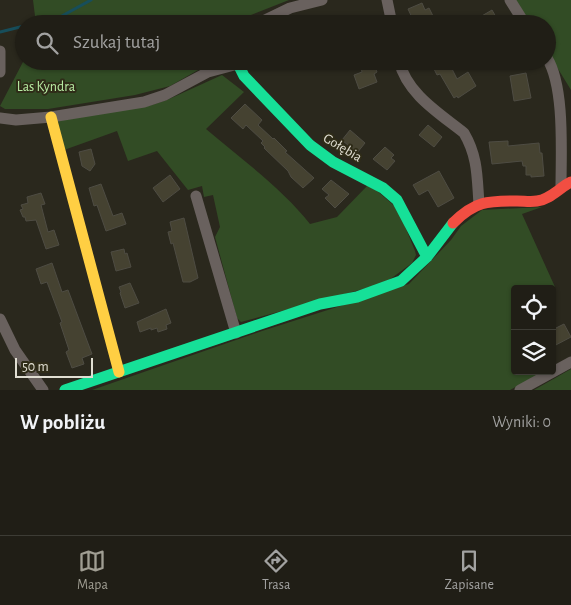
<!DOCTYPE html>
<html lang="pl">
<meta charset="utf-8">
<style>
body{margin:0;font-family:"Alegreya Sans",sans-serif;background:#28271f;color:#f1f3f6}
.controls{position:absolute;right:15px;bottom:15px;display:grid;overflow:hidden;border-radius:5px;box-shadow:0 1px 4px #0004}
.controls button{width:45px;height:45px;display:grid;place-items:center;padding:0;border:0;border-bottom:1px solid #3d3c35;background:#201e16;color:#f1f3f6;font:25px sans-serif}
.scale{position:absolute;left:15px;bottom:12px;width:78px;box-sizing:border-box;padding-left:5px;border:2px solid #e0ded2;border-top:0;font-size:14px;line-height:18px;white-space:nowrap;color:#e0ded2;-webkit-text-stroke:4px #2f2c18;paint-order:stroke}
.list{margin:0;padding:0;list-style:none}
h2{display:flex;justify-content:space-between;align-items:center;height:65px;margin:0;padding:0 20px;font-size:21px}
h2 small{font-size:16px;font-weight:400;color:#a2a2a1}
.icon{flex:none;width:28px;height:28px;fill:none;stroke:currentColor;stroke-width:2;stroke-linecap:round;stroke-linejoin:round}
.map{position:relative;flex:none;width:571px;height:390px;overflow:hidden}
.search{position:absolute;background:#201e16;box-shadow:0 1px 4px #0004;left:15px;right:15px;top:15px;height:55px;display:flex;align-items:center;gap:12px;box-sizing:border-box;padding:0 18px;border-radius:28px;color:#a2a2a1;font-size:19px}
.sheet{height:145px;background:#201e16}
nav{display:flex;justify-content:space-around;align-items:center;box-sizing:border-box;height:70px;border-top:1px solid #3d3c35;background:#201e16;font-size:14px;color:#a2a2a1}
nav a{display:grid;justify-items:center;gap:2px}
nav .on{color:#a09e93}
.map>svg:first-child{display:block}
.green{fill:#324c25}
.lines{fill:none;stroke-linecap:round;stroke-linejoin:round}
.stream{stroke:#174e5b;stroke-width:3}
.building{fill:#454231;stroke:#4e4c43}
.street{stroke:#69615e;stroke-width:11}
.fast{stroke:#16e098;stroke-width:11}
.slow{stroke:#ffcf43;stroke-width:11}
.jam{stroke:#f24e42;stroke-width:11}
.labels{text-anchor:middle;stroke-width:4;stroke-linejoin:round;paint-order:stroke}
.park-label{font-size:14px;fill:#b9eda4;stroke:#2f2c18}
.street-label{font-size:14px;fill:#e0ded2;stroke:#2f2c18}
</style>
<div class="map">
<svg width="571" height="390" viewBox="0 0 571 390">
<rect width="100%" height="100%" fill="#2a281d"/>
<!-- green -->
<path class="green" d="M33,0H289L251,15L246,24H36Z
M516,0H571V90L547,51V24H531Z
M24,60V61H214L170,86L135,95L48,109H5L0,106Z
M222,75L244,92L206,129C240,158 283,189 310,224L337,217L369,184L398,209L415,251L416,255L412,263L385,283L241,322L237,318L215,237L220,227L213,195L204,197L202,186L188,190L157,151L128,161L117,131L64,150L58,121L152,105L167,100Z
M542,207L522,214L555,287L552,289H515V371H545L510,390H92L262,331L409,284L451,240L461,226L482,210Z
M571,369V390H534Z"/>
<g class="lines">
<!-- stream -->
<path class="stream" d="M33,24L60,17L91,0
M0,32L24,26"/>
</g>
<!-- building -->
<path class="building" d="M422,3L425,10L429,8L433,16L415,24L408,9Z
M492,10L500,24H485L480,17Z
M430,61H448L457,79L468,72L476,86L458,98L457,96L454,98L440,74L437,75Z
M373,62L377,72L374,74L377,82L359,89L354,75L362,72L361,67Z
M526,73L531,98L514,101L510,76Z
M245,104L262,120L258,125L273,139L274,138L287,151L285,152L314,178L303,188L291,177L288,171L264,148L265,147L261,143L263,141L246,125L243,129L231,118Z
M428,125L442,137L434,147L419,135Z
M350,130L365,143L357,153L342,140Z
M508,141V146L539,143L540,153H542L544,176L531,177V175H526V166H523L522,161L492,164L489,142Z
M385,147L394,155L391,158L395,161L387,170L373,159Z
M91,149L95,164L90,171L82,166L79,152Z
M439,171L454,198L438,207L428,190L419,195L413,185Z
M170,175L180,189L163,202L153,188Z
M331,180L349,194L335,208L325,198L329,195L322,189Z
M101,184L113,216L122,213L126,224L106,231L97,205L94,206L89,188Z
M41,193L45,204L41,205L48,232L54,230L59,245L46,249L36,220L26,221L25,217H23L20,210L23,209L21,205L28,203L27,197Z
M184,218L198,278L190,282H183L173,243L171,244L168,232L172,231L170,222Z
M124,249L125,254L127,253L131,267L116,271L111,252Z
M52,263L62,292L68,290L92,354L82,358L84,364L72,368L66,352L69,350L60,323L62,322L47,282L41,284L36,269Z
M130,283L139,303L125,308L120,293L121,292L119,287Z
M166,309L171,323L166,325L167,329L158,332L157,328L151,330V328L140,332L137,322Z
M564,324L571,337L552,347V330Z"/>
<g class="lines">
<!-- street -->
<path class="street" d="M387,0L392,24
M510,0L525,24
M257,24L290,8L322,0
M0,51V72
M547,58C565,87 561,153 561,187
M399,61C407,94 439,113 464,133C478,157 477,177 479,204
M0,118L16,120L51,117L144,102L165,95L208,72L238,64L239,61
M196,196L236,333
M0,319L15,350L43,390
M520,390L571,362"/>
<!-- fast -->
<path class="fast" d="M238,64L244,76L310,145L333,162L383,188L397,200L427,257
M65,390L320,304L357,297L401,281L427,257L453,223"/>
<!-- slow -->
<path class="slow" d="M51,117L119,372"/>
<!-- jam -->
<path class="jam" d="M453,223C475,201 487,201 517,201C524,201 531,202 537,201C551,199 559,188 571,182"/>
</g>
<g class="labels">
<!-- park labels -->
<g class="park-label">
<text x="46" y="91">Las Kyndra</text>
</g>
<!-- street labels -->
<g class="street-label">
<text transform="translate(343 147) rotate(31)" y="5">Gołębia</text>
</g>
</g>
</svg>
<div class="controls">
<button><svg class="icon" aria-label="locate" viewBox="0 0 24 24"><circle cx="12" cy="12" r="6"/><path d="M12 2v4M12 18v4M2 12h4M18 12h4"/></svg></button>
<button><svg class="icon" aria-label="layers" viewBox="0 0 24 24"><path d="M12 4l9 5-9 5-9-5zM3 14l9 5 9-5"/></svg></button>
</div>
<div class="scale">50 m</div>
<div class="search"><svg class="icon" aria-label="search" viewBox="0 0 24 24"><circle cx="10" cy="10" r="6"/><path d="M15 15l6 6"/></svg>Szukaj tutaj</div>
</div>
<section class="sheet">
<h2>W pobliżu<small>Wyniki: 0</small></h2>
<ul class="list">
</ul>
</section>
<nav>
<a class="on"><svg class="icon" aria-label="map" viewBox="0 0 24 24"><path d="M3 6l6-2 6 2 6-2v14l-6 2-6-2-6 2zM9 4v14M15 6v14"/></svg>Mapa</a>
<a><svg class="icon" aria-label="directions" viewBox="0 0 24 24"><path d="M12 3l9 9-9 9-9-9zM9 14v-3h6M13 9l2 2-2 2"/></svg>Trasa</a>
<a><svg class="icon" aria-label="saved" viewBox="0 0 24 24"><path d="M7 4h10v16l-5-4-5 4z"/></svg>Zapisane</a>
</nav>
